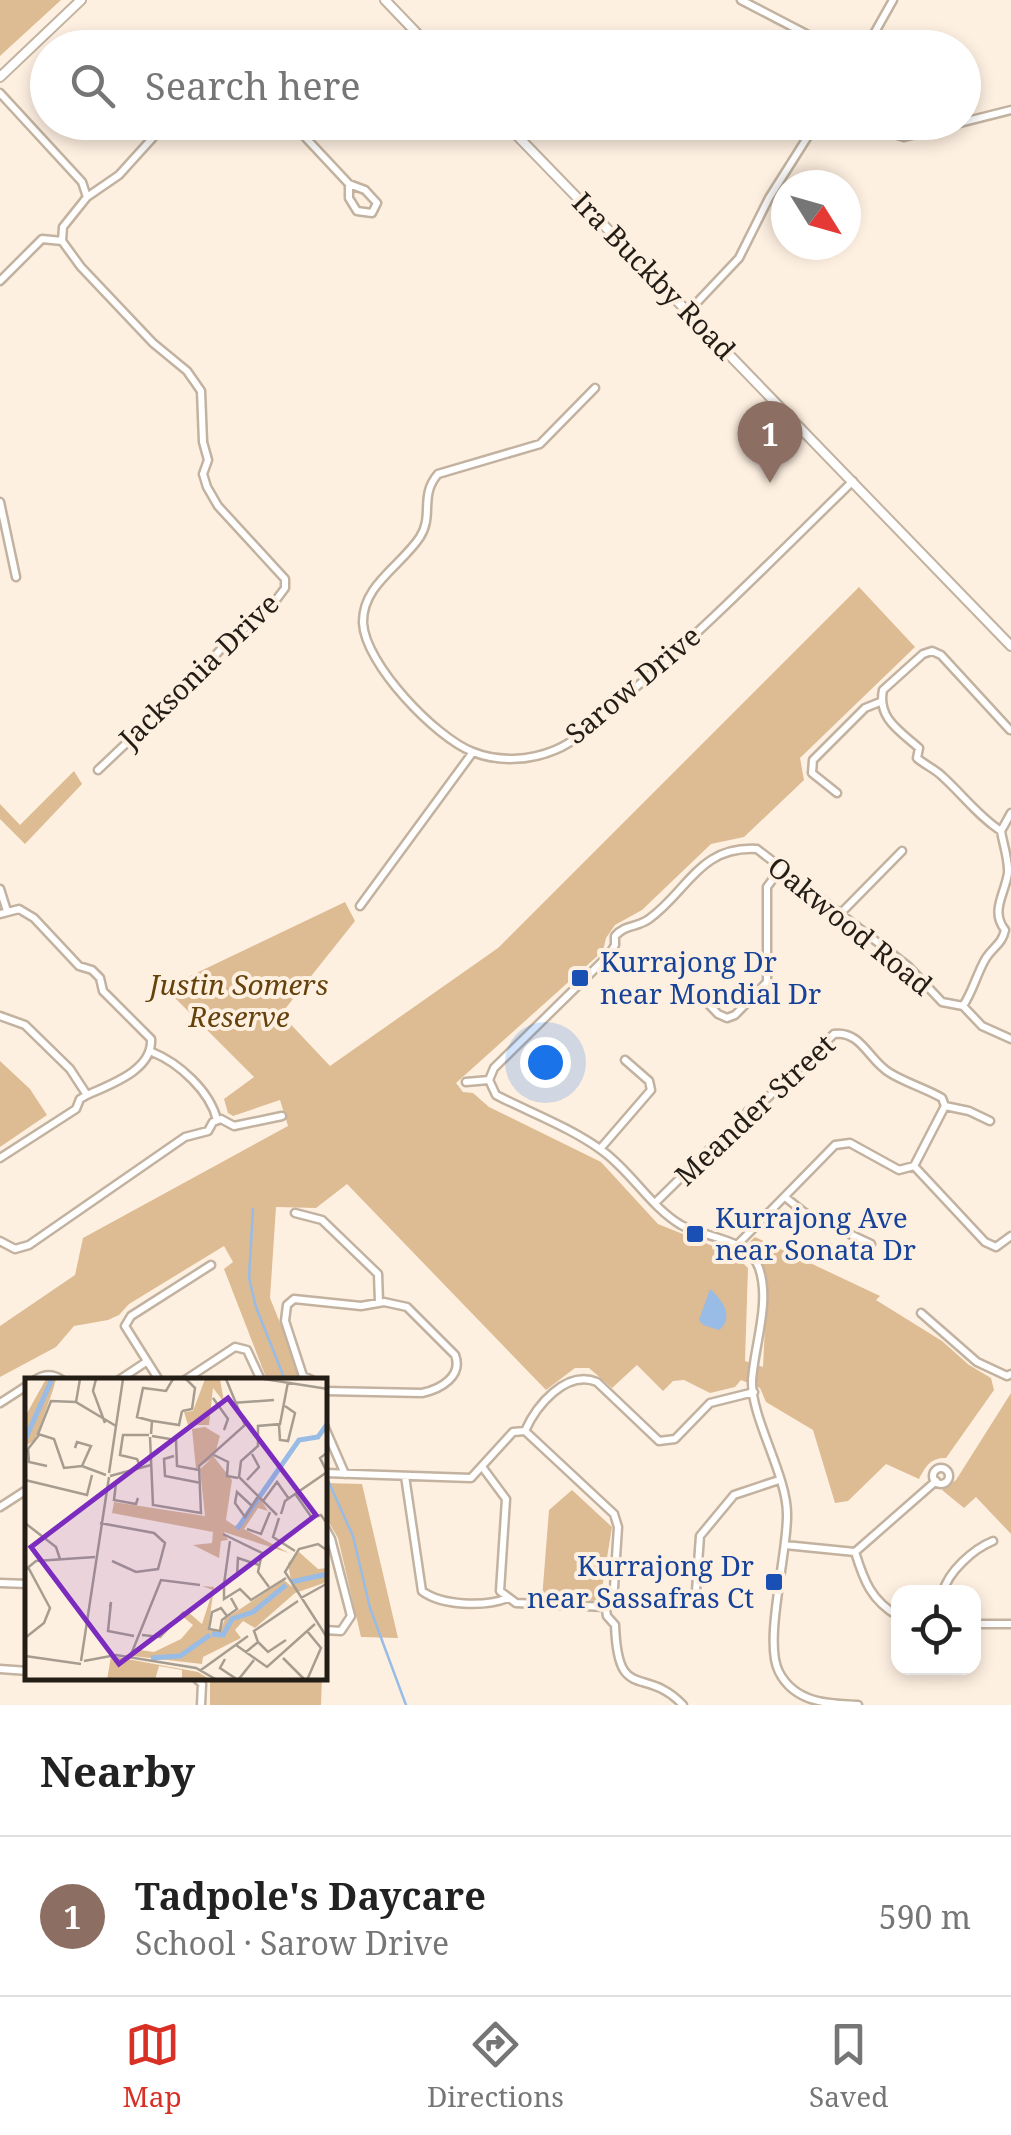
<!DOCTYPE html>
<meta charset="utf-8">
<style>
body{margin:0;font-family:"Noto Serif",serif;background:#f6f6f6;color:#222}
.controls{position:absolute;right:30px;bottom:30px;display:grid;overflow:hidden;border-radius:20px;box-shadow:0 5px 15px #0003}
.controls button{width:90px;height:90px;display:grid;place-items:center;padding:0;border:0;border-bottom:2px solid #e0e0e0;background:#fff;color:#222;font:50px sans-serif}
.compass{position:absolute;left:771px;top:170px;width:90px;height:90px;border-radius:50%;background:#fff;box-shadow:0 5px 15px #0003;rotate:127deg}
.you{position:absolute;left:545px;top:1062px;width:35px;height:35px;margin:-25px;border:8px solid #fff;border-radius:50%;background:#1a73e8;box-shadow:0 0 0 15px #1a73e833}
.badge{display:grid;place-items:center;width:65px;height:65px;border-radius:50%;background:#d93025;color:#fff;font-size:32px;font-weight:700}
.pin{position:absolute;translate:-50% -82px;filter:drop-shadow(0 2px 5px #0008)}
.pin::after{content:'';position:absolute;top:52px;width:35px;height:30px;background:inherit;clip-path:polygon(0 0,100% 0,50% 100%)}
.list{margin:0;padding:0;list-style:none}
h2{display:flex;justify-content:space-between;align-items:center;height:130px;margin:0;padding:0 40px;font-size:42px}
h2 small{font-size:32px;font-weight:400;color:#767676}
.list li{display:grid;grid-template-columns:65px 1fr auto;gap:30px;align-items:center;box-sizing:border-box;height:160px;padding:0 40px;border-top:2px solid #e0e0e0}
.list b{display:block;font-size:38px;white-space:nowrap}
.list p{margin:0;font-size:32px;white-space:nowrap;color:#767676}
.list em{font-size:32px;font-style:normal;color:#767676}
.icon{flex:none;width:55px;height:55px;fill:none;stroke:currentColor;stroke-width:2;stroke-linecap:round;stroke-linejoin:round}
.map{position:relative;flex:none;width:1011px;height:1705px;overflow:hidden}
.search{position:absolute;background:#fff;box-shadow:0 5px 15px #0003;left:30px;right:30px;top:30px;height:110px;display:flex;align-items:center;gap:25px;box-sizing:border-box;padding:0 35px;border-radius:55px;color:#767676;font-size:38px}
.sheet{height:290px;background:#fff}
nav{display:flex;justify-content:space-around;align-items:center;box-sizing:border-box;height:140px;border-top:2px solid #e0e0e0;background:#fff;font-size:28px;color:#767676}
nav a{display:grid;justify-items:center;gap:5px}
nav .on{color:#d93025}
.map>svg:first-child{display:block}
.green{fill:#ddbb93}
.water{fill:#98bce6}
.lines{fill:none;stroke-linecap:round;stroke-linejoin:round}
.stream{stroke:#98bce6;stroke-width:2.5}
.minor-casing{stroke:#c2b29f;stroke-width:11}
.tertiary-casing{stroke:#c2b29f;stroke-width:12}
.minor{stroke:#fff;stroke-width:6}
.tertiary{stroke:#fff;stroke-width:8}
.transit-dot{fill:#1a4fb4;stroke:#fef0e1;stroke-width:4}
.labels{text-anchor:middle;stroke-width:8;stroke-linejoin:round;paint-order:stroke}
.street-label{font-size:28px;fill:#231d16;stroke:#fef0e1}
.transit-label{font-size:28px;fill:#164399;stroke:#fef0e1;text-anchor:start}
.park-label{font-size:28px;font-style:italic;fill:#65410b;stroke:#fef0e1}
.inset-river{fill:none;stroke:#98bce6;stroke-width:5}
.inset-road{fill:none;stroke:#a69c90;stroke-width:2.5}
.view{fill:#7b2cbf;fill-opacity:0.15;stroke:#7b2cbf;stroke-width:5}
.inset-edge{fill:none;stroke:#231d16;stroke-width:5}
</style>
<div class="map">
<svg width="1011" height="1705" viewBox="0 0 1011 1705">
<rect width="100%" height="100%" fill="#fef0e1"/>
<!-- green -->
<path class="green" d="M0,0H61L0,56Z
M859,587L915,647L800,758L804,780L744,837L711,844L642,910L615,925L606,938L603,951L456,1083L463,1092L473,1093L489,1107L601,1162L658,1224L735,1255L748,1268L745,1361L763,1367L767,1285L761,1262L746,1245L755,1237L880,1296L876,1300L942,1341L969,1365L991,1378L994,1390L946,1458C930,1458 926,1466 919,1479L886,1464L848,1501L835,1503L813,1430L766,1402L760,1388L741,1380L735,1387L710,1393L684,1380L673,1381L663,1391L637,1365L612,1388L589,1368H575L546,1390L347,1184L316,1208L276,1207L270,1298L303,1380H267L224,1269L233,1262L224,1246L129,1304L119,1315L108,1320L74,1326L56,1347L0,1377V1326L75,1275L83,1238L288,1126L280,1100L233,1116L228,1113L224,1099L254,1077L165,988L345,902L355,921L281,1014L330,1066L498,948Z
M74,771L82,784L25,844L0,819V804L20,825Z
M0,1061L30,1089L47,1115L0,1147Z
M1011,1393V1534L976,1497L964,1508L942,1490L956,1480Z
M325,1483L362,1484L398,1638L361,1637L338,1538L325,1516Z
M572,1490L612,1527L600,1601L542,1599L549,1510Z
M210,1678H322L321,1705H210Z"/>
<!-- water -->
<path class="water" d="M710,1289C722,1299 735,1318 719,1330L703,1325L699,1320Z"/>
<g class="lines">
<!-- stream -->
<path class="stream" d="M253,1209L249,1278L256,1307L285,1380
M326,1476L353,1536L370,1608L406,1705"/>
<!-- minor casing -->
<g class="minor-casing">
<path id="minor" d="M741,0L833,48
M866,48L893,0
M0,93L82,182L87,197L63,227L62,241L81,267L153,343L187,371L201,391L203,442L208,460L203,474L207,487L218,506L285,579V588L273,604L221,649L191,682L98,770
M291,122L349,184L365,190L377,203L372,213L357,211L349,198V184
M855,122L904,137L1011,110
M87,197L119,175L167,122
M0,281L42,239L62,241
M688,312L739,258L769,198L817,122
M595,388L540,444L438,474C419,496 434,515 420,537C401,566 362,585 363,623C365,664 436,738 473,752C498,762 529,761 555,750C579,740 601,717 621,700C702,632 777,555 853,481
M0,502L16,577
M837,793L812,773L813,760L865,708L880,702
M1001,831C978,816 963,795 942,776C935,769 925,765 917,758L919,748C900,731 877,718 883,690L923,654L932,651L941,655L1010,730
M0,889L7,911
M360,906L473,752
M0,914L19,909L34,918L79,966L92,970L100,978L103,991L151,1039C153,1070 111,1084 87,1095
M840,914L902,851
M697,992L718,1014L727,1018L735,1015L767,982V887L781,868
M963,1006C973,991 977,973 986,958C994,946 1002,944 1005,930C990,911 1005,894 1008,873C1009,860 1003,844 1001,831L1011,813
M0,1016L25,1025L70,1069L87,1095L80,1099L76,1109L0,1158
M152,1052C179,1063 210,1091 217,1120
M466,1082L489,1080
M945,1106L969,1111L990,1121
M600,1149L651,1090L649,1081L625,1060
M785,1197L805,1213L871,1244
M655,1203L720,1139L731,1136L748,1111L760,1105L834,1034C861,1030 869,1061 890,1073C906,1083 925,1088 942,1098L945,1106L914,1166
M295,1213L322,1220L378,1274L379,1302
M0,1241L15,1249L29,1245L185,1137L208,1131L213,1122L221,1119L234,1126L282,1116
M737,1245L835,1145L850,1143L899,1170L914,1166L985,1242L996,1247L1011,1236
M921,1313L977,1362L1007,1376L1011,1374
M35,1380C44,1374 52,1373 62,1380
M119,1380L146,1362
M159,1380L125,1326L131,1316L211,1265
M185,1380L235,1347L247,1350L261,1380
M312,1380L303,1376L285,1321L287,1305L294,1299L361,1306L384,1302L407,1307L455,1355C463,1376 441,1389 422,1393L325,1391
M0,1403L28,1385
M325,1428L345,1474
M525,1431C536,1406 566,1369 597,1382L659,1441L675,1439L710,1403L754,1392
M483,1468L506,1499L500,1591L516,1603L606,1607
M933 1476a8 8 0 1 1 16 0a8 8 0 1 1-16 0Z
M325,1473L471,1478L513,1432L525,1431L614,1514L618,1527L614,1588L604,1598L607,1616L615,1625C618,1705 644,1664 683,1705
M405,1476L422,1591C442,1606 485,1607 508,1598
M0,1507L28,1489
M325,1528L331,1539L351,1616L341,1631L325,1630
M785,1545L855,1552L936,1481
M855,1552C864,1581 871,1600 898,1616
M0,1583L28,1584
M943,1592C948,1572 973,1549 993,1541
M695,1605L700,1536L734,1495L779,1480
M974,1624H1011
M0,1669L28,1671
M196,1678L202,1684L201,1705
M858,1705C828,1704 795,1703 779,1672C763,1642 788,1553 787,1514C787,1475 751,1418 752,1381C754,1346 771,1302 759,1268C749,1238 705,1238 681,1225C651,1207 632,1173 604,1152C572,1128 531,1113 496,1095L489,1080L494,1068L609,955L615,945V936C626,924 636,928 649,919C689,890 699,846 757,849L908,966L942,1002L963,1006L982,1026L1011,1039"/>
</g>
<!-- tertiary casing -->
<g class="tertiary-casing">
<path id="tertiary" d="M385,0L431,48
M0,77L81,0
M504,122L1011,646"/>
</g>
<!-- minor -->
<use href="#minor" class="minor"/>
<!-- tertiary -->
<use href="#tertiary" class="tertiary"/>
</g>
<!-- markers -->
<g class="transit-dot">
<rect x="570" y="968" width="20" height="20" rx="5"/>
<rect x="685" y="1224" width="20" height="20" rx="5"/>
<rect x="764" y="1572" width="20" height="20" rx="5"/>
</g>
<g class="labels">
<!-- street labels -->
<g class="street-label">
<text transform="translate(654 276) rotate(46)" y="10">Ira Buckby Road</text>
<text transform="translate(199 671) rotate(-44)" y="10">Jacksonia Drive</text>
<text transform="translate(633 685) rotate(-40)" y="10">Sarow Drive</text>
<text transform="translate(850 926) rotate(39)" y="10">Oakwood Road</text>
<text transform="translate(755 1110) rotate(-43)" y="10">Meander Street</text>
</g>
<!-- transit labels -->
<g class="transit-label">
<text x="600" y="972">Kurrajong Dr<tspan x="600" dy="32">near Mondial Dr</tspan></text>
<text x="715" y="1228">Kurrajong Ave<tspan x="715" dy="32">near Sonata Dr</tspan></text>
<text x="754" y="1576" text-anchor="end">Kurrajong Dr<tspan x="754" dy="32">near Sassafras Ct</tspan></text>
</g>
<!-- park labels -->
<g class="park-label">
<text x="239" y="995">Justin Somers<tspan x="239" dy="32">Reserve</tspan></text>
</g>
</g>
<!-- overview -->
<g transform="translate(25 1378)">
<rect width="302" height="302" fill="#fef0e1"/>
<path d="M21,1H31L28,12L10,62L0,68L1,37ZM180,1H195L199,24L188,10L184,47H163L159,34L168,33ZM180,49L195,58L189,79L207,102L201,142L210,148L220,141L234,119L243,133L233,130L219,151L264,175L199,154L203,162L196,163L194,180L168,167L187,165L188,154L87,135L89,124L180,138L175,91L186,81L171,91L167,51ZM274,174L293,191L302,190V204L270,215L230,250L218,243L210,252L216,260L178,279L177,286L108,278V271L129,274L156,261L168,247L157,238L163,234L177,246L188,212L177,208L189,209L183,252L195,254L200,241L259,202L267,209L263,185ZM86,278L173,294L186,302H157V292L134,288L130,302H82Z" fill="#ddbb93"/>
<path class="inset-river" d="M0,62L27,1M212,151L274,62L293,59L303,45M266,204L303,196M187,256L198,257L207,241L228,234L261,207M126,280L155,278L185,257"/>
<path class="inset-road" d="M55,1L51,24L91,48M71,1L68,13L80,45M239,1L303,11M188,20L203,41L199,52M51,24L26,23L13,56L29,61L39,90L57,88L81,97M207,25L249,22M157,33L167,31L170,10L161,1M128,43L154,47L157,33M254,47L255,62L263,63L270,35L260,28M126,56L127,43L112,39L118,10L141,13L148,1M14,57L3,71L4,84L22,88M127,58L151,62L152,88L174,92M125,59L128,127L176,135L174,88L220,47L201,1M50,70L52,64L66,68L57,88M189,77L203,84L202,98L213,100M149,78L139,81L140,98L176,105M115,88L112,81L95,77L98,57H124M84,95L98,1M85,98L126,87M0,102L62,117L67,97M222,102L234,89L227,76M91,105L89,122L111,126L113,120M271,117L287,140L296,137L303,147M238,123L252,104L264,121M227,128L212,114L210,125L220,139L234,117M256,136L260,123L302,94L295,80L303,74M252,137L214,99L216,83L233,68V48L255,46L263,4M254,140L248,159L270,173M0,145L31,169L35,181M75,145L129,155L140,165L133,191L111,194L87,183M222,151L236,156L245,134M198,156L237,175L233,194L244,209M205,163L199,206L212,198L213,180L234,187M303,173L293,166L274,171L260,194L303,261M0,192L11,183L70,179M199,205V221L215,211L226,222L261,200M276,220L303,205M85,229L86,224L83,253L109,258M202,238L196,230L187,234L184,251L195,253L197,242L212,231L206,220M282,253L296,270L282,302M117,257L135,259L159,234M0,260L19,245L25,230L3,189M233,264L243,274L261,262M211,267L242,289L290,246M221,274L233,264L229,253L273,223M0,278L56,286M105,279L136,202L175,207M258,280L280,302M200,281L195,290L213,302L229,282M56,283L84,99M59,283L91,277L171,290L192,302M176,292L223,258"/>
<path class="view" d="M203,20L291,137L94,286L6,169Z"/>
<rect width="302" height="302" class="inset-edge"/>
</g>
</svg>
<div class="controls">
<button><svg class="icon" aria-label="locate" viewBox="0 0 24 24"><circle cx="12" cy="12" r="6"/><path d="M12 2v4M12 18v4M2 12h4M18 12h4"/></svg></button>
</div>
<svg class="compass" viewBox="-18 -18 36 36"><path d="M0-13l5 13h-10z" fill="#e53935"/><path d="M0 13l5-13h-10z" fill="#767676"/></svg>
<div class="you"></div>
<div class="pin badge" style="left:770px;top:483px;background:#8d6e63">1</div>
<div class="search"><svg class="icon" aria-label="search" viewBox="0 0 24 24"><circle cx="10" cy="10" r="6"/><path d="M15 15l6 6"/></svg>Search here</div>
</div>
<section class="sheet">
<h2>Nearby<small></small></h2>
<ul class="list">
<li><span class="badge" style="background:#8d6e63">1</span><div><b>Tadpole's Daycare</b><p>School · Sarow Drive</p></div><em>590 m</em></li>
</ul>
</section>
<nav>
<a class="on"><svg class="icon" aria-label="map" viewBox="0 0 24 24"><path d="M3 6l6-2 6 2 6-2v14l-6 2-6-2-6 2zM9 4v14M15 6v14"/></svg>Map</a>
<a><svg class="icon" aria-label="directions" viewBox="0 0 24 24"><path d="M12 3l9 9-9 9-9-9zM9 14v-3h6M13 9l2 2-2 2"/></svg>Directions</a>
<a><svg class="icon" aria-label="saved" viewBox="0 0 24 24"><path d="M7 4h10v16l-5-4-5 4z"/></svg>Saved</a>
</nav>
